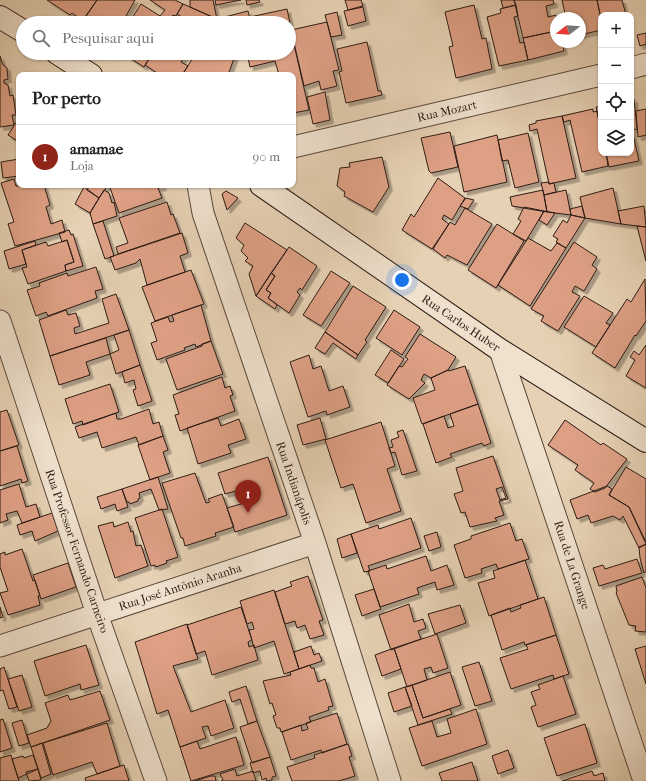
<!DOCTYPE html>
<html lang="pt">
<meta charset="utf-8">
<style>
body{margin:0;font-family:"IM FELL French Canon",serif;background:#f2f2f2;color:#202124}
.controls{position:absolute;right:12px;top:12px;display:grid;overflow:hidden;border-radius:8px;box-shadow:0 1px 3px #0004}
.controls button{width:36px;height:36px;display:grid;place-items:center;padding:0;border:0;border-bottom:1px solid #e0e0e0;background:#fff;color:#202124;font:20px sans-serif}
.compass{position:absolute;left:550px;top:12px;width:36px;height:36px;border-radius:50%;background:#fff;box-shadow:0 1px 3px #0004;rotate:253deg}
.you{position:absolute;left:402px;top:280px;width:14px;height:14px;margin:-10px;border:3px solid #fff;border-radius:50%;background:#1a73e8;box-shadow:0 0 0 6px #1a73e833}
.badge{display:grid;place-items:center;width:26px;height:26px;border-radius:50%;background:#8f2418;color:#fff;font-size:13px;font-weight:700}
.pin{position:absolute;translate:-50% -33px;filter:drop-shadow(0 1px 2px #0008)}
.pin::after{content:'';position:absolute;top:21px;width:14px;height:12px;background:inherit;clip-path:polygon(0 0,100% 0,50% 100%)}
.list{margin:0;padding:0;list-style:none}
h2{display:flex;justify-content:space-between;align-items:center;height:52px;margin:0;padding:0 16px;font-size:17px}
h2 small{font-size:13px;font-weight:400;color:#757577}
.list li{display:grid;grid-template-columns:26px 1fr auto;gap:12px;align-items:center;box-sizing:border-box;height:64px;padding:0 16px;border-top:1px solid #e0e0e0}
.list b{display:block;font-size:15px;white-space:nowrap}
.list p{margin:0;font-size:13px;white-space:nowrap;color:#757577}
.list em{font-size:13px;font-style:normal;color:#757577}
.icon{flex:none;width:22px;height:22px;fill:none;stroke:currentColor;stroke-width:2;stroke-linecap:round;stroke-linejoin:round}
.map{position:relative;flex:none;width:646px;height:781px;overflow:hidden}
.search{position:absolute;background:#fff;box-shadow:0 1px 3px #0004;left:16px;top:16px;width:280px;height:44px;display:flex;align-items:center;gap:10px;box-sizing:border-box;padding:0 14px;border-radius:22px;color:#757577;font-size:15px}
.panel{position:absolute;background:#fff;box-shadow:0 1px 3px #0004;left:16px;top:72px;width:280px;height:116px;border-radius:8px}
.map>svg:first-child{display:block}
.building{fill:#dea085;stroke:#2d1b14;fill-rule:evenodd;filter:url(#shadow)}
.lines{fill:none;stroke-linecap:round;stroke-linejoin:round}
.street-casing{stroke:#5b483c;stroke-width:23}
.secondary-casing{stroke:#2d1b14;stroke-width:24}
.street{stroke:#efe1ce;stroke-width:21}
.secondary{stroke:#efe1ce;stroke-width:22}
.labels{text-anchor:middle;stroke-width:3;stroke-linejoin:round;paint-order:stroke}
.street-label{font-size:12px;fill:#2d1b14;stroke:#efe1ce}
</style>
<div class="map">
<svg width="646" height="781" viewBox="0 0 646 781">
<defs>
<filter id="shadow"><feDropShadow dx="3.5" dy="3.5" stdDeviation="0" flood-color="#0004"/></filter>
</defs>
<rect width="100%" height="100%" fill="#e6d1b4"/>
<filter id="stains"><feTurbulence type="fractalNoise" baseFrequency=".005" numOctaves="4"/><feColorMatrix values="0 0 0 0 .2 0 0 0 0 .09 0 0 0 0 .02 0 0 0 .5 -.17"/></filter>
<radialGradient id="worn" r=".72"><stop offset=".6" stop-color="#630" stop-opacity="0"/><stop offset="1" stop-color="#630" stop-opacity=".3"/></radialGradient>
<!-- building -->
<path class="building" d="M47,0H97L83,21L72,13L70,15Z
M97,0H135L122,23H95L85,17Z
M150,0H175L183,4L176,16L173,15L166,23H129L141,4L160,16L165,10Z
M190,0H213L217,19L190,7Z
M215,0H241L216,5Z
M246,0H259L260,2L247,5Z
M345,0H361L363,6L348,10Z
M501,0H514L516,5L503,8Z
M514,0H553L554,4L546,6L548,17L556,15V31L523,38Z
M562,0H597L601,19V30L580,35V18H566Z
M597,0H622L626,15H601V19Z
M183,4L190,7L217,19L214,23H191L177,14Z
M474,5L482,39L486,38L492,69L456,78L449,47L453,46L445,12Z
M516,5L518,16L514,17L520,43L524,42L528,60L499,66L487,17L501,13L500,9Z
M363,7L366,21L348,26L344,11Z
M287,9L290,23H251L250,17Z
M248,11L251,23H224L217,19Z
M337,12L342,35L331,37L325,15Z
M327,22L339,70L333,71L337,86L321,90L319,81L304,86L291,30Z
M289,27H290L309,110L293,113V75H279L275,61L250,67L247,53H289Z
M556,31V42H562L564,51L528,60L523,38Z
M646,33V44L640,46L637,35Z
M367,42L378,91H381L382,95L346,103L339,72L342,71L337,49Z
M122,53H153L144,67Z
M153,53H187L181,62L188,66L182,75H157V73L145,65Z
M196,53H208L216,58L218,53H236L228,75H182Z
M0,56L3,65L7,68L8,79L4,80V83L8,85L10,96L13,95L16,115H12L14,125L0,127Z
M325,92L330,120L313,124L307,97Z
M631,99H634L637,129L632,130L639,161L609,167L606,153H631Z
M601,106V131L596,107Z
M593,109V112L597,111L601,131V153H606L608,166L582,172L570,120L564,122L562,116Z
M646,109V135L638,137L636,111Z
M562,116L576,178L549,184L537,129L530,131L529,125L536,123V121Z
M17,121L19,122V142L8,135Z
M450,132L458,167L431,173L429,171L421,138Z
M528,133L539,182L515,188L508,160L502,161L498,140Z
M497,135L507,182L464,192L454,146Z
M382,157L389,187L373,212L344,196L345,192L337,186L340,168L350,167L349,163Z
M19,159V176L3,178L1,162Z
M438,178L465,198L452,220L444,215L442,219L449,224L432,249L402,230L411,214L414,217Z
M14,179L16,186L44,185L50,205L46,207L51,224L62,220L65,232L15,246L8,224L14,222L1,183Z
M549,182V184L554,183L556,192L544,195L541,183Z
M90,185H108L99,198L87,190Z
M109,185H162L163,187L158,188L162,198L119,213Z
M84,187L99,198L90,213L75,204Z
M613,188L621,224L585,218L580,197Z
M104,190L109,193L112,203L114,202L117,216L93,224L90,213Z
M543,190L547,212L512,206L510,197Z
M566,190L571,215L547,212L544,195Z
M226,191L238,198L227,210L222,194Z
M466,198L474,200L468,209L460,206Z
M167,202L171,215L173,214L180,233L118,254L116,247L128,243L119,218Z
M582,206L585,218L571,215L570,209Z
M644,206L646,227L621,224L618,211Z
M524,207L544,211L526,241L513,234L521,221L518,219Z
M465,208L492,224L467,265L447,255L445,258L433,249L450,222L455,225Z
M544,211L555,213L547,225L539,220Z
M571,215L585,218L566,248L556,242L558,239L553,236L563,220L567,223Z
M103,221L114,256L105,259L93,224Z
M245,223L287,250L256,296L249,274L253,266L245,261L248,258L241,251L244,245L236,238Z
M497,224L524,241L496,288L468,270Z
M637,226L646,227V261Z
M69,230L71,235L73,234L83,266L66,271L65,265L74,262L67,240L62,242L59,233Z
M182,233L188,253L180,256L185,272L147,285L140,259L136,263L115,270L110,257Z
M528,238L551,251L557,243L566,248L530,306L498,285Z
M67,240L74,262L65,265L66,271L28,284L22,268L27,267L22,250L46,242L48,246Z
M35,241L36,245L22,250L26,264L9,269L4,251Z
M574,242L597,257L592,265L597,269L584,291L575,286L572,292L580,296L558,331L541,321L544,316L531,309Z
M289,247L317,266L302,290L300,288L297,292L300,295L289,313L268,298L271,293L266,290L275,276L271,273Z
M96,267L103,289L95,291L97,298L48,316L46,312L36,316L27,290L40,286L39,283L67,273L68,276Z
M191,270L204,304L155,321L142,287Z
M331,271L350,283L321,326L303,315Z
M271,273L275,276L266,290L271,293L268,298L277,305L275,309L256,296Z
M645,279L646,321L636,336L635,335L615,368L592,353L627,299L631,302Z
M353,286L386,307L365,340L367,342L358,355L325,332Z
M116,294L129,330L50,356L39,320L66,310L68,315L76,313L80,326L74,328L75,334L109,323L102,299Z
M584,296L613,313L606,323L610,325L596,347L564,327Z
M201,305L211,341L196,347L195,344L184,348L185,350L157,360L151,343L157,341L151,323L168,317L170,322L174,321L172,315Z
M394,310L420,327L402,355L376,338Z
M129,330L140,365L116,374L110,354L119,350L114,335Z
M325,332L358,355L356,359L333,343L325,354L315,348Z
M420,334L456,357L448,370L431,378L424,374L421,380L425,383L409,399L387,385L399,366L402,367L408,359L405,357Z
M106,338L110,354L86,362L90,375L59,385L50,356Z
M211,341L223,374L177,390L166,359L202,346V344Z
M646,345V388L626,376L635,360L630,357L634,351L639,355Z
M391,350L404,359L388,383L375,375Z
M309,355L313,369L321,366L329,391L343,386L350,407L327,415L326,411L308,417L290,362Z
M140,365L152,401L138,406L133,390L136,389L134,380L125,383L122,372Z
M465,366L478,404L422,424L413,398L435,390L431,378L448,370L449,371Z
M222,377L225,388L230,386L233,395L230,396L235,411L180,431L175,415L179,414L173,395Z
M110,384L119,412L83,425L82,421L73,424L65,399Z
M478,404L491,443L484,446L482,443L450,454L452,457L436,463L423,424L444,416L448,428L454,426L450,414Z
M149,409L153,424L159,422L163,436L139,445L136,437L102,448L97,432L79,438L75,427L116,413L117,419H121Z
M7,410L19,445L0,451V412Z
M218,418L221,426L239,419L246,439L228,445L231,453L198,464L187,428Z
M320,418L326,439L303,445L297,425Z
M565,420L601,445L603,443L627,459L605,488L595,492L590,489L594,483L575,470L578,465L548,445Z
M381,422L395,466L387,469L401,511L366,523L353,484L341,488L325,440Z
M403,430L417,471L402,475L395,452L391,453L389,448L393,447L391,440L399,437L397,432Z
M163,436L168,450L163,452L170,473L150,480L138,445Z
M17,446L28,481L22,483L21,479L0,486V451Z
M493,456L508,499L499,501L504,515L495,518L497,521L470,527L465,512L461,513L454,494L463,491L456,468ZM502,487L506,498L500,500L496,489Z
M268,457L287,515L235,532L227,508L251,501L247,488L225,494L218,473Z
M626,467L646,479V542L629,507L609,495Z
M195,473L206,503L210,502L208,499L222,494L234,527L215,533L216,536L185,546L183,538H181L162,483Z
M158,477L168,509L159,510L151,489L139,493L140,498L138,499V501L130,504L129,502H127L122,489Z
M19,484L26,507L36,504L40,517L22,523L17,511L6,514L8,520L0,523V490Z
M607,486L612,489L609,495L629,507L646,544L639,548L623,516L620,520L613,516L591,523L588,515L577,519L570,500Z
M122,489L128,507L117,511L115,504L101,509L97,497Z
M162,509L178,557L166,561L167,563L156,567L155,565L151,566L135,518Z
M52,513L58,531L35,541L32,531L20,535L17,525Z
M411,518L421,548L368,566L370,571L364,572L351,534L378,525L379,529Z
M113,522L114,527L128,522L131,532L133,531L136,546L141,545L148,566L115,578L98,526Z
M510,523L516,541L522,539L529,559L498,569L496,564L481,569L482,573L465,578L454,545L471,539V536Z
M437,532L441,547L429,551L424,536Z
M351,534L357,553L342,558L337,539Z
M646,544V572L644,573L640,558L639,547Z
M22,549L33,581L35,580L40,596H38L40,605L8,615L0,593L8,591L0,567V554L5,552V555Z
M426,556L431,571L447,565L454,585L437,590L435,582L417,588L419,594L380,607L368,571L386,565L387,569Z
M637,559L642,573L599,586L593,568L603,565L605,569Z
M525,560L538,599L489,616L478,583L495,578L493,571Z
M68,563L76,587L41,599L33,575Z
M308,576L323,620L319,621L324,635L310,639L305,625L297,628L295,621L285,624L275,592L292,586L290,582Z
M642,577L646,588V632L635,631L636,626L629,625L616,593L617,592L616,586Z
M374,589L381,609L362,616L355,595Z
M274,590L299,669L284,674L274,641L254,648L249,630L254,629L252,622L247,624L240,601Z
M544,597L556,635L525,645L524,642L502,650L491,615L510,608L511,612L521,608L520,605Z
M409,604L414,622L423,619L426,628L418,631L421,639L391,650L379,615Z
M460,605L466,623L435,634L428,614Z
M0,607L3,617L0,618Z
M241,607L252,640L248,642L249,647L254,645L258,660L212,675L205,651L196,654L187,625Z
M187,624L198,659L173,666L191,712L225,700L234,728L211,736L208,726L202,727L206,738L180,747L168,710L157,714L135,642Z
M437,634L448,668L433,673L431,667L424,669L427,680L407,687L394,648Z
M556,635L569,674L554,679L553,675L511,689L500,658L528,649L526,645Z
M86,645L99,685L81,690L80,684L45,696L34,661Z
M311,646L314,655L319,653L322,661L299,669L294,652Z
M646,646V684L635,649Z
M394,648L401,669L382,676L375,655Z
M479,662L492,701L475,706L462,667Z
M310,665L311,668H314L318,682L325,679L333,706L328,707L329,710L309,717L311,722L281,732L280,728H277L273,716L276,715L272,703L270,704L263,681L291,675L290,672Z
M4,667L17,707L9,709L3,690L0,691V669Z
M450,672L461,705L423,718L412,685Z
M22,675L32,707L19,711L8,679Z
M563,676L576,714L538,727L531,707L536,705L531,692L540,689L538,685Z
M412,685L423,718L450,709L452,714L418,725L405,687Z
M246,686L257,721L248,724L240,699L232,702L229,692Z
M405,687L412,706L394,712L388,693Z
M100,691L110,720L31,747L27,735L47,728L51,721L45,703L68,695L70,700Z
M476,709L487,744L422,766L409,728L432,721L437,737L451,733L447,719Z
M337,713L347,744L322,753L321,750L291,760L282,732L301,725L302,731L308,729L306,723Z
M3,719L12,748L0,752V720Z
M22,720L29,743L19,746L12,723Z
M257,721L270,757L252,763L240,727Z
M107,723L120,766L97,774L92,762L53,775L43,743Z
M585,724L597,763L557,776L544,738Z
M236,737L244,765L191,781L180,747L197,741L200,749Z
M42,743L51,774L41,778L31,747Z
M348,744L352,756L349,757L355,776L339,781H292L287,767L315,758L314,755Z
M508,750L514,768L498,774L492,756Z
M11,755L19,781H0V758Z
M33,755L38,769L18,778L12,759L23,756L24,758Z
M270,757L276,776L272,777V780L267,781L266,778L262,780L260,771L253,773L250,763Z
M472,762L478,781H442L439,773Z
M124,765L129,781H86L85,778Z
M38,769L41,780L29,781L26,772Z
M235,769L237,776L253,771L256,781H221L223,780L220,774Z
M592,771L594,776L603,773L605,781H562Z
M211,776H215L216,781H195Z"/>
<g class="lines">
<!-- street casing -->
<g class="street-casing">
<path id="street" d="M631,68L646,64
M293,147L601,75
M198,185L203,213L315,543L390,781
M0,321L97,614L156,781
M500,350L644,781
M0,646L315,543"/>
</g>
<!-- secondary casing -->
<g class="secondary-casing">
<path id="secondary" d="M0,17L23,31
M57,53L91,75
M261,185L500,350L646,441"/>
</g>
<!-- street -->
<use href="#street" class="street"/>
<!-- secondary -->
<use href="#secondary" class="secondary"/>
</g>
<g class="labels">
<!-- street labels -->
<g class="street-label">
<text transform="translate(447 111) rotate(-13)" y="4">Rua Mozart</text>
<text transform="translate(461 323) rotate(34)" y="4">Rua Carlos Huber</text>
<text transform="translate(294 483) rotate(71)" y="4">Rua Indianápolis</text>
<text transform="translate(77 551) rotate(71)" y="4">Rua Professor Fernando Carneiro</text>
<text transform="translate(572 565) rotate(72)" y="4">Rua de La Grange</text>
<text transform="translate(180 587) rotate(-18)" y="4">Rua José Antônio Aranha</text>
</g>
</g>
<rect width="100%" height="100%" filter="url(#stains)"/>
<rect width="100%" height="100%" fill="url(#worn)"/>
</svg>
<div class="controls">
<button>+</button>
<button>−</button>
<button><svg class="icon" aria-label="locate" viewBox="0 0 24 24"><circle cx="12" cy="12" r="6"/><path d="M12 2v4M12 18v4M2 12h4M18 12h4"/></svg></button>
<button><svg class="icon" aria-label="layers" viewBox="0 0 24 24"><path d="M12 4l9 5-9 5-9-5zM3 14l9 5 9-5"/></svg></button>
</div>
<svg class="compass" viewBox="-18 -18 36 36"><path d="M0-13l5 13h-10z" fill="#e53935"/><path d="M0 13l5-13h-10z" fill="#757577"/></svg>
<div class="you"></div>
<div class="pin badge" style="left:248px;top:513px">1</div>
<div class="search"><svg class="icon" aria-label="search" viewBox="0 0 24 24"><circle cx="10" cy="10" r="6"/><path d="M15 15l6 6"/></svg>Pesquisar aqui</div>
<section class="panel">
<h2>Por perto<small></small></h2>
<ul class="list">
<li><span class="badge">1</span><div><b>amamae</b><p>Loja</p></div><em>90 m</em></li>
</ul>
</section>
</div>
